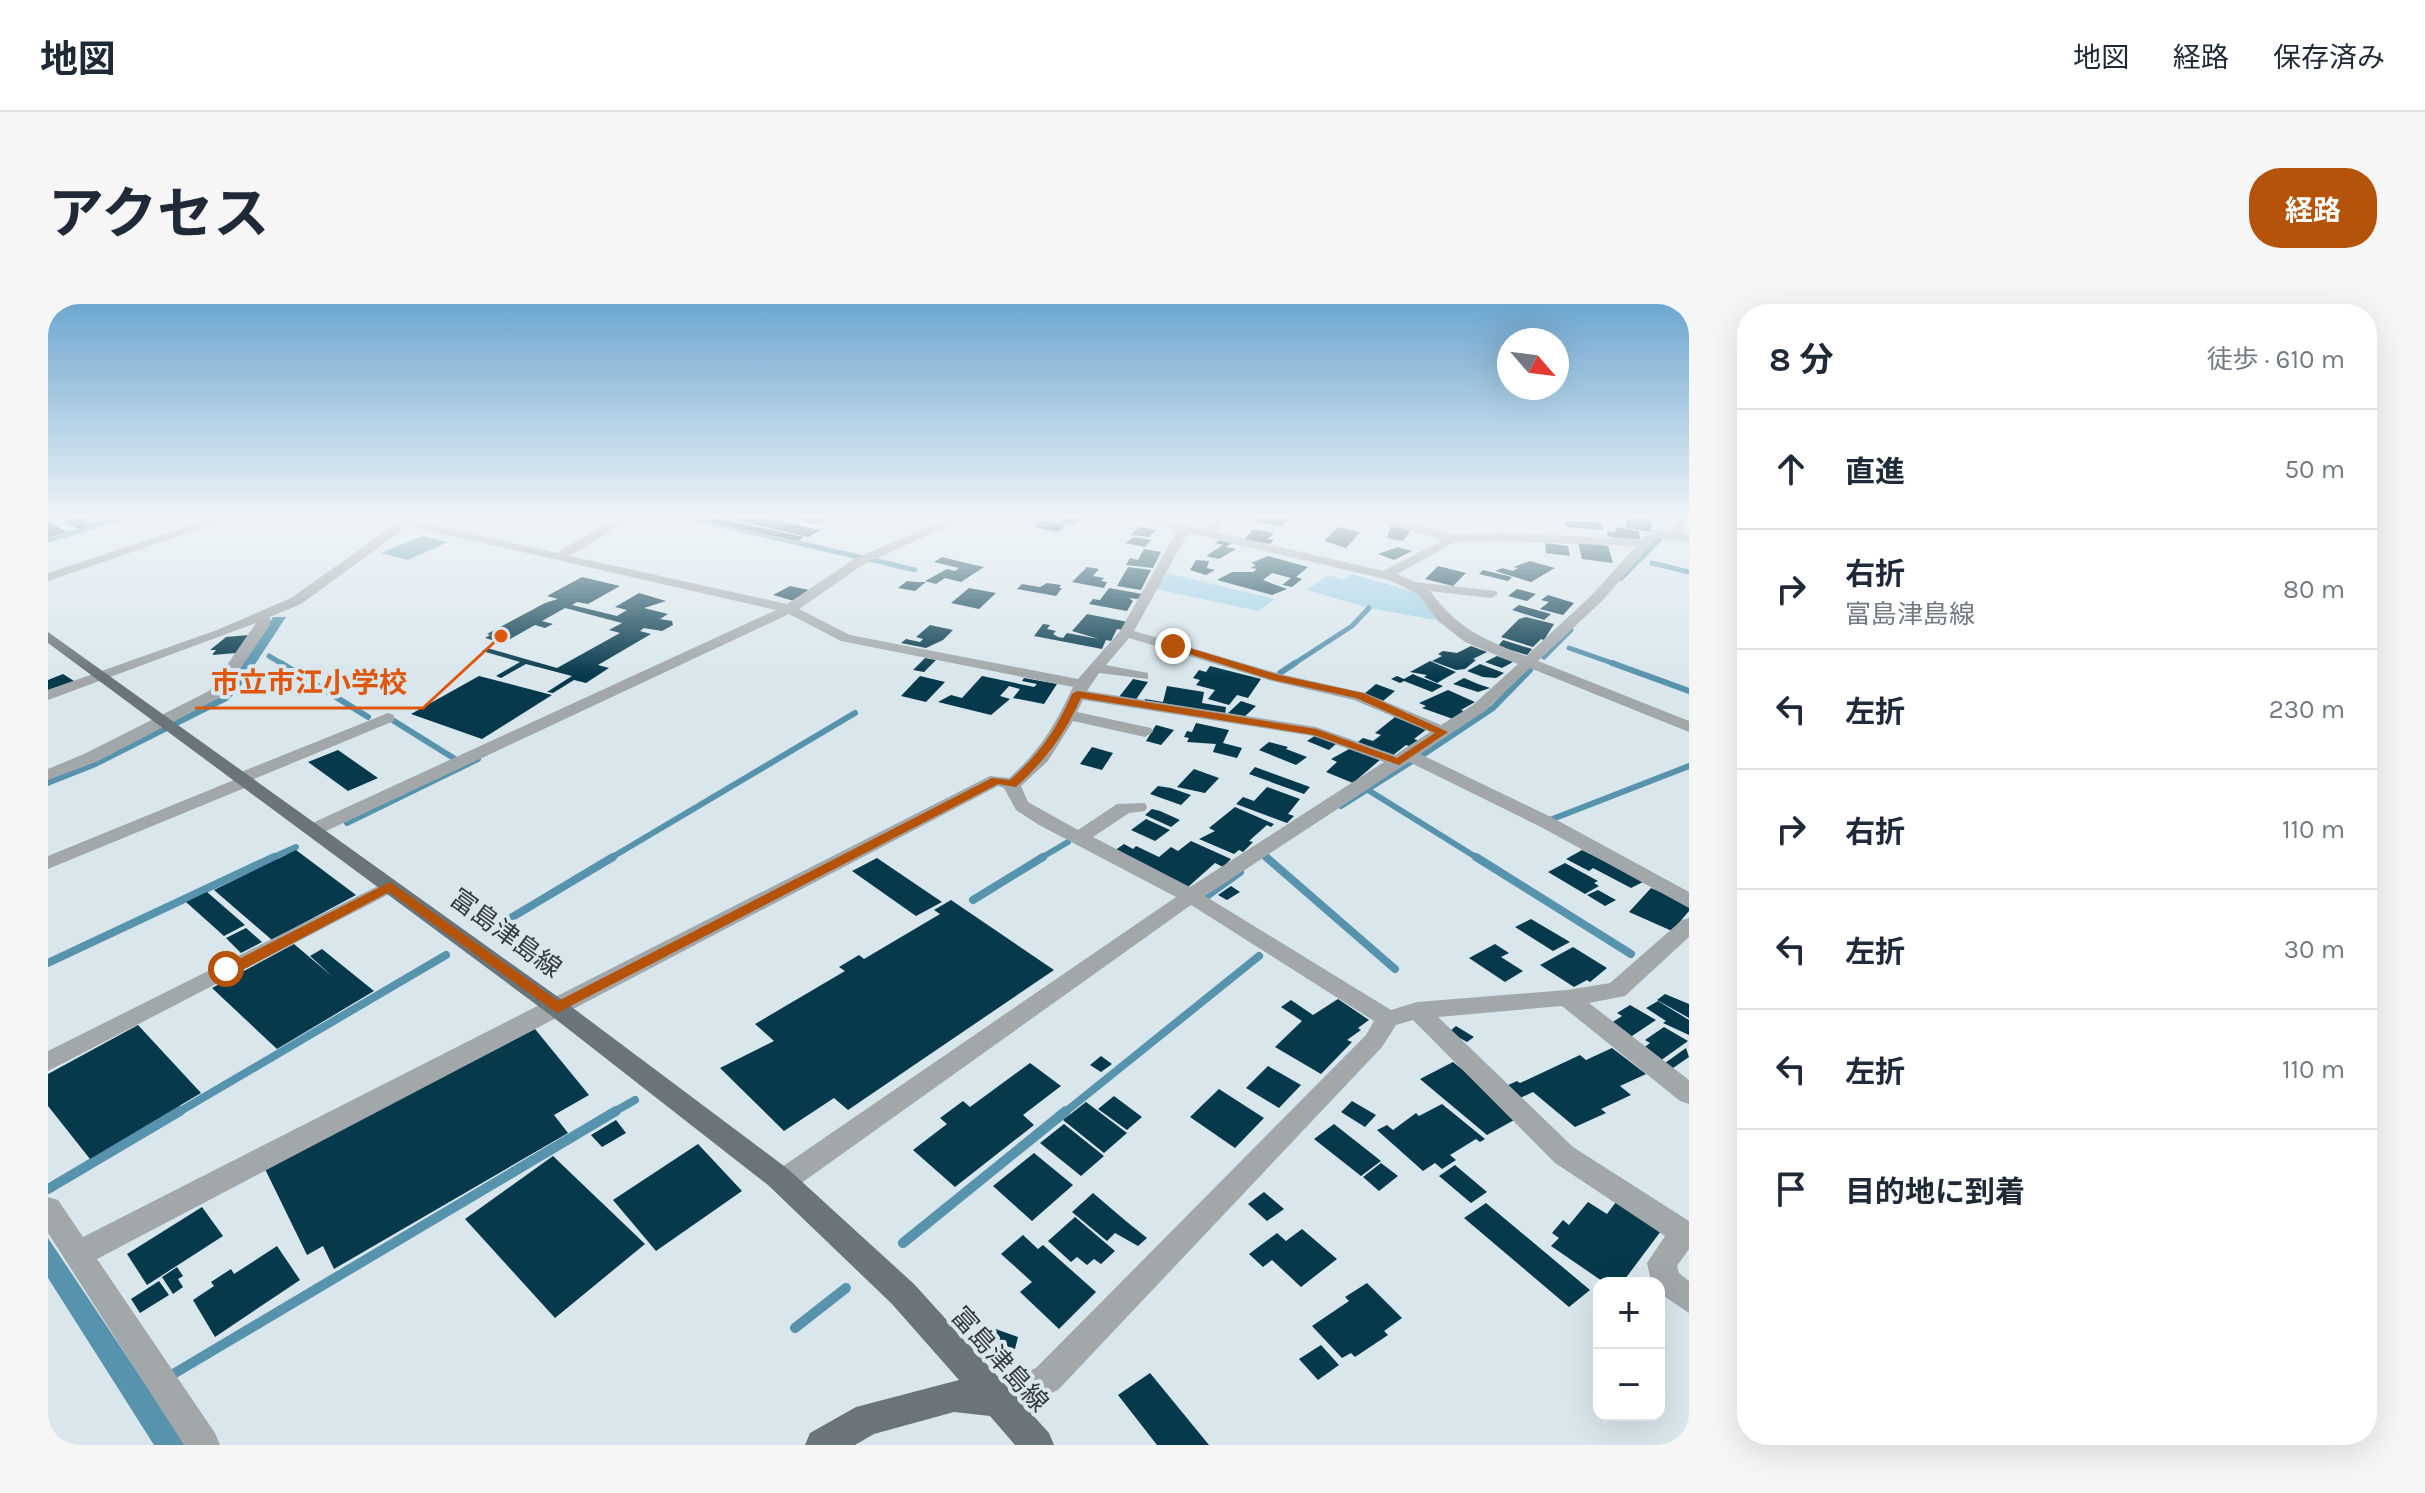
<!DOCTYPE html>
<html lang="ja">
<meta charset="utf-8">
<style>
body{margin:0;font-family:Karla,"Noto Sans JP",sans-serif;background:#f6f6f7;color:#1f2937}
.controls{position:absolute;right:24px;bottom:24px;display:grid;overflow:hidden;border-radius:16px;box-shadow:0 8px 32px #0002}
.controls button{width:72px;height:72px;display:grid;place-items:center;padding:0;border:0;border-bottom:2px solid #e0e1e3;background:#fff;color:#1f2937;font:40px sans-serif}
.compass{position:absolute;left:1449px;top:24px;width:72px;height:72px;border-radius:50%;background:#fff;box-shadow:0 8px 32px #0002;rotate:118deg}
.stop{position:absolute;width:24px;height:24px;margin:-18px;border:6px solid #b45309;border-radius:50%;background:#fff}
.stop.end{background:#b45309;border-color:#fff;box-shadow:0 2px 8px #0008}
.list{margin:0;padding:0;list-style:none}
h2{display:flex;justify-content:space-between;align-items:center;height:104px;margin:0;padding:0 32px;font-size:34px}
h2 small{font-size:26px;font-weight:400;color:#747a83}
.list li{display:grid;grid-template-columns:52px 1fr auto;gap:24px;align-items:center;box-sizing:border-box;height:120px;padding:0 32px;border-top:2px solid #e0e1e3}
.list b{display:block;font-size:30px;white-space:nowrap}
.list p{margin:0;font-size:26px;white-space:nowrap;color:#747a83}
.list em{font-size:26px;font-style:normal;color:#747a83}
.icon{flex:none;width:44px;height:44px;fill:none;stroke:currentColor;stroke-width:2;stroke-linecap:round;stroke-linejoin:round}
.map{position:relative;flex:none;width:1641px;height:1141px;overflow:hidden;border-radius:32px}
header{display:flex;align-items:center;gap:48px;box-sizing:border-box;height:112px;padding:0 40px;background:#fff;border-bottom:2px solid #e0e1e3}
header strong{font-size:38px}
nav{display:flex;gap:44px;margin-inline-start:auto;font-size:28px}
.intro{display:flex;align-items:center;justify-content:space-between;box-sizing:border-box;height:192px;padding:0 48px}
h1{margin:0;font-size:56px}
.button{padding:20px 36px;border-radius:32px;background:#b45309;color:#fff;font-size:28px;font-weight:700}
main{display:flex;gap:48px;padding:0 48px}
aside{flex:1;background:#fff;border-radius:32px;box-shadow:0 8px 32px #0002}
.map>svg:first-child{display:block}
.green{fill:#a0d0e6}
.water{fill:#5793ad}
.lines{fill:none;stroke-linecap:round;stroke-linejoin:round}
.stream-far3{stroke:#5793ad;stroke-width:5}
.stream-far2{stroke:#5793ad;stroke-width:6}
.stream-far1{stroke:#5793ad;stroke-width:8}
.stream{stroke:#5793ad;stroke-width:10}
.building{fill:#05394b}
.minor{fill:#a2a7aa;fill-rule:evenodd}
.major{fill:#6a7479;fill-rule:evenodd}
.route{fill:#b45309}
.labels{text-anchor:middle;stroke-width:8;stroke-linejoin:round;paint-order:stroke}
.street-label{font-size:26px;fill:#343a3c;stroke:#d9e7ed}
.leader{fill:none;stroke:#df570e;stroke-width:3}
.callout-dot{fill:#df570e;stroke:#d9e7ed;stroke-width:3}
.callout-label{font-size:28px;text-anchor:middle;font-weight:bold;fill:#df570e;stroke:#d9e7ed;stroke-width:8;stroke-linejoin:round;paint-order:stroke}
</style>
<header>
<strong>地図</strong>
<nav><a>地図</a><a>経路</a><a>保存済み</a></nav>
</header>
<div class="intro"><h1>アクセス</h1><a class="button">経路</a></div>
<main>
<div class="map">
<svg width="1641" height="1141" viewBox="0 0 1641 1141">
<rect width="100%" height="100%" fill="#d9e7ed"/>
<!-- green -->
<path class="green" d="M1119,269L1227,295L1210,307L1108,285Z
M1304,270L1370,289L1378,295L1388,316L1321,304L1259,286L1280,271L1296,276Z"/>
<!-- water -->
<path class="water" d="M374,232L400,238L360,256L333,249Z
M225,313H238L190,386L179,397L48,463L0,482V475L175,388Z
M0,934L138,1141H106L0,974Z"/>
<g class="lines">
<!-- stream-far3 -->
<path class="stream-far3" d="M633,212L811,253
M0,236L81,212
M821,255L867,266
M1604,259L1641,268
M1573,274L1614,233
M1521,344L1570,361
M221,352L236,361
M1496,353L1523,326
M1244,361L1304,322L1321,304"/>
<!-- stream-far2 -->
<path class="stream-far2" d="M233,359L320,413
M1564,359L1641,387
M1232,369L1247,359
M346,417L407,455
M1370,454L1445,404L1482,366
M1320,486L1431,555
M1293,502L1366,456
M1502,516L1641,462
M299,519L430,455
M1216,552L1220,555
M221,555L248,543
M561,555L807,409
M991,555L1020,538"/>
<!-- stream-far1 -->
<path class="stream-far1" d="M1218,553L1347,665
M1428,553L1583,650
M1160,591L1192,568
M925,596L995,553
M441,627L565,553
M0,659L226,553
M129,809L398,651
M564,809L587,796
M1016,809L1211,652"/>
<!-- stream -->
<path class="stream" d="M0,885L132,807
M855,939L1018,807
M747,1024L798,984
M127,1069L568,807"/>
</g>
<!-- building -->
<path class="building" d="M20,212H50L34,218L39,220L72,213L31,225L14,218L25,215Z
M682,212H708L772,226L760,233L678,214Z
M759,212H789L765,220L751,215Z
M1018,212H1039L1025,221L1011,218Z
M1224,212H1245L1232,222L1207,218L1211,213Z
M1578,212H1603V228L1578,224Z
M668,214L686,218L756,233L750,237L661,218Z
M991,216L1018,221L1010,228L986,223L990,220L1004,223L987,218Z
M0,217L19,228L0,233Z
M1515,217L1551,218L1556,226L1519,223Z
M1343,221L1364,224L1355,237L1339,234Z
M1091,223L1108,226L1101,233L1083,231Z
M1290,223L1295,224L1312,228L1298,244L1276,237Z
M1568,223L1591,227L1592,237L1559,232L1560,227L1567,228Z
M1205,225L1226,229L1220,235L1226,236L1222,240L1197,235Z
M1086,233L1103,236L1097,243L1077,239Z
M1173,235L1185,238L1178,243L1188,245L1171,255L1158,252L1175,241L1167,239Z
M1530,238L1560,242L1565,259L1534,255Z
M1497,239L1520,242L1522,252L1498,249Z
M1350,243L1364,247L1346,256L1330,250Z
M1096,245L1113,248L1105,264L1078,261L1082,254L1090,256Z
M1220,252L1260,263L1248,273L1254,275L1244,283L1234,281L1243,274L1224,269L1215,276L1239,285L1224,291L1169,276L1184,268H1205L1209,265L1203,264L1208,261L1203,259Z
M894,253L918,259L936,263L913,278L897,274L888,280L877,277L899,265L907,267L911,264L886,258Z
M1148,256L1161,257L1159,264L1167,266L1158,271L1142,266Z
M1482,257L1507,264L1483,278L1447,267L1454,264L1465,267L1470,264L1465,263Z
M1390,262L1418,269L1405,282L1377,275Z
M1039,263L1051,265L1045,272L1056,274L1053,277L1059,278L1056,284L1024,278Z
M1080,263L1103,266L1093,286L1069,282Z
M1435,266L1464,273L1460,277L1431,270Z
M534,273L572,282L540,300L529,298L524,301L569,312L579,306L567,303L591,289L618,297L596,304L620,310L612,315L624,317L625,321L614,327L596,324L592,327L603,330L550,361L561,364L538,379L526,376L505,389L499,388L524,372L478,360L453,374L448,372L472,358L434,347L439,344L509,364L572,329L561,326L574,319L517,304L494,317L505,320L497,324L487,321L455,339L437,334L442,331L439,330L497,299L510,295L499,292Z
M859,277L868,278H878L867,287L850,284Z
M999,279L1013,281L1011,284H1014L1008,292L969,285L974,280L992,283Z
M742,282L761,286L746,297L725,291Z
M921,284L948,289L931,305L903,299Z
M1061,284L1094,290L1090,295L1081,294L1085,297L1079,307L1041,300L1045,295L1052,296Z
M1469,285L1488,290L1479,297L1460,292Z
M1500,291L1526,299L1515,311L1492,305L1501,298L1493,296Z
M1471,301L1503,310L1496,316L1464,306Z
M1039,310L1080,318L1074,326L1069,325L1063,337L1058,336L1054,345L986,332L995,320L1002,321L999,325L1008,327L1005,330L1010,333L1015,334L1019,329L1051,335L1024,327Z
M1478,313L1506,320L1496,336L1493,335L1485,343L1453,333L1471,315Z
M882,321L905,326L895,336L878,344L853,339L858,335L872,338L875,335L868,333Z
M201,331L188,349L164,351L168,346H162L178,333Z
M1455,336L1484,345L1479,351L1450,342Z
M1423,342L1439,348L1425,355L1428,356L1417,365L1408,366L1384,357L1394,352L1390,350L1395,347L1409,349Z
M1449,352L1465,358L1454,364L1437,358Z
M877,354L888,356L876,368L865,366Z
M1382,357L1389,360L1408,368L1389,379L1376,373L1379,371L1362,368Z
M1432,360L1456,369L1448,374L1435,373L1419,367Z
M1162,362L1213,375L1200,394L1189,391L1181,401L1160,395L1167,386L1148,381L1152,376L1145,374L1151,366L1158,368Z
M15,370L26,377L0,386V376Z
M1365,370L1369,372L1395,382L1384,388L1356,377L1352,379L1343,375L1349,372L1356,375Z
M431,372L504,391L434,435L363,410Z
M872,372L897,378L878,398L853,392Z
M934,372L986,383L989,380L974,377L976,374L1009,380L996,400L965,394L972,385L961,382L952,392L962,395L943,411L890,398L903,391L914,394Z
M290,374L303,379L289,385L276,381Z
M1416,374L1430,380L1442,384L1430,388L1405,380Z
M1085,375L1100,378L1087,397L1071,393Z
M1328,380L1347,387L1335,397L1316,390Z
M1119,382L1156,388L1154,399L1178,403L1177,411L1096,399L1097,395L1115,398Z
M1400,386L1427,398L1413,406L1418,408L1405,415L1374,404L1378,402L1371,399Z
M1193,397L1208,402L1195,414L1180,409Z
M1347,413L1379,425L1366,435L1371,437L1364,443L1358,441L1344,452L1310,438L1315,434L1325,437L1333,431L1327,429Z
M1148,419L1181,426L1175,439L1194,444L1189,454L1165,448L1168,440L1139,438L1141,434L1136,433L1139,427L1144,428Z
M1108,421L1126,426L1113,441L1098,437Z
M1268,431L1289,439L1281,446L1259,437Z
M1221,438L1240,443L1238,445L1259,453L1248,461L1211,446Z
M1044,443L1065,449L1054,466L1032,460Z
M1303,444L1333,455L1305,479L1278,468L1289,458L1283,455Z
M290,446L330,474L300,487L260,458Z
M1207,463L1262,483L1256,490L1201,470Z
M1146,465L1171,474L1157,489L1129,483Z
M1110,482L1123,484L1143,491L1133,501L1102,490Z
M1219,483L1252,495L1240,510L1246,512L1239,519L1188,500L1195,493L1206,497Z
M1187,503L1226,520L1223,523L1219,521L1201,537L1205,538L1195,548L1191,546L1186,550L1151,535L1167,527L1161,524Z
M1104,505L1112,507L1132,516L1123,523L1097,511Z
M1098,515L1122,526L1107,537L1083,526Z
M1143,537L1183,555L1175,563L1167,559L1140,583L1066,547L1076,540L1085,545L1088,542L1111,553L1123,543L1130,547Z
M248,546L308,591L224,636L166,586Z
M1534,546L1558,558L1597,577L1583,584L1545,564L1541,567L1518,555Z
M829,554L894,598L868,612L804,567Z
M1517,559L1550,577L1546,579L1551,582L1537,590L1500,568Z
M1183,582L1192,588L1179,596L1170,591Z
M1603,584L1641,600V607L1624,627L1581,608Z
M1550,586L1568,596L1557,602L1539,591Z
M159,588L197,621L176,632L138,598Z
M903,596L1006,666L800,806L786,794L736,827L672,764L726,737L707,720L797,667L791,663L811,651L816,655L892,610L886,606Z
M1483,615L1522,638L1505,647L1467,623Z
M198,624L214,638L193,649L178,634Z
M246,640L285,673L262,652L274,645L326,687L229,745L164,684Z
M1447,640L1461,649L1453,653L1475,667L1457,678L1421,654Z
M1525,643L1559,664L1542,678L1539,676L1526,683L1492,661Z
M1617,690L1641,700V714L1609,696Z
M1290,695L1321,716L1310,724L1313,726L1299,736L1304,738L1273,770L1227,743L1254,717L1233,703L1243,696L1265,711Z
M1610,697L1641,716V731L1615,719L1618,717L1598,704Z
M1582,701L1608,716L1581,734L1560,721L1574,712L1569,709Z
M90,721L153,789L42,855L0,802V770Z
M1408,722L1426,733L1419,738L1401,728Z
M1616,723L1640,737L1612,757L1594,745L1602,739L1597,736Z
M487,725L541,791L506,811L520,829L286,965L275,942L259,951L217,865Z
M1564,744L1598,770L1572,782L1583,791L1553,805L1558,809L1527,823L1485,788L1472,794L1458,782L1469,777L1472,779L1532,751L1538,756Z
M1638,744L1641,753L1625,764L1617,759Z
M1053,752L1064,760L1053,768L1042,761Z
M1405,758L1451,795L1468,815L1439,831L1372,775Z
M982,759L1013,782L975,811L986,821L907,883L865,846L899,820L892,814L915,797L922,803Z
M1220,762L1253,781L1231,804L1198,784Z
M1171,785L1216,814L1187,844L1142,813Z
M1066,792L1094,813L1079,826L1050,805Z
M1304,797L1328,811L1317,823L1293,808Z
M1038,798L1079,829L1056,849L1015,816Z
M1394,800L1437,835L1432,838L1428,835L1402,851L1408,856L1394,865L1387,859L1375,867L1329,826L1339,821L1345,826L1368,809L1371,812Z
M568,816L578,829L554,843L543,831Z
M1016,820L1056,852L1033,872L992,839Z
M1286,820L1333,857L1313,872L1266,835Z
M650,840L694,887L608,947L565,896Z
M986,849L1025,881L984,917L945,882Z
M505,852L597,940L507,1014L417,915Z
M1333,859L1350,872L1331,887L1315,873Z
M1407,861L1439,888L1423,899L1391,872Z
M1216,888L1236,905L1219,917L1200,900Z
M1045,889L1079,918L1099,934L1090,942L1067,929L1059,937L1024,908Z
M1571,894L1616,923L1574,979H1557L1503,942L1511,934L1504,929L1515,916L1521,921L1540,898L1559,910Z
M1438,899L1542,986L1521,1003L1416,914Z
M154,903L175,932L99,981L79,950Z
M1027,913L1067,947L1053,960L1046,955L1039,961L1029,953L1023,958L1000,937Z
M1254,925L1289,955L1253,983L1224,956L1215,963L1201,950L1229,929L1238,937Z
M975,931L990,945L995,941L1048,988L1011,1025L972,988L984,978L953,950Z
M229,942L252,976L167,1033L145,996L166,982L163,978L183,965L186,970Z
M129,963L135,972L130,975L135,983L125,990L114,973Z
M111,977L121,991L92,1009L83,995Z
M1319,979L1354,1014L1336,1027L1340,1031L1307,1053L1303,1049L1294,1054L1264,1022L1301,997L1297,993Z
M942,1023L970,1033L967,1045L938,1035Z
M1273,1041L1291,1061L1270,1076L1251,1055Z
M1102,1069L1161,1141H1109L1070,1091Z"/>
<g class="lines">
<!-- minor -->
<path class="minor" d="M171,212H189L0,277V269Z
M311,212H369L367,217L509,249L571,212H586L522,252L739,300L808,254L907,212H923L816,260L751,305L802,331L1030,375L1072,327L1129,227L1074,212H1096L1156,226L1168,213L1192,212L1176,218L1167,228L1335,267L1395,236L1307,212L1354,216L1353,212H1365L1366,219L1406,231L1452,229L1594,235L1606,226L1622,228L1633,212H1641L1634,230H1641V238L1609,234L1554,297L1490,357L1641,417V428L1482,364L1437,407L1372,450L1507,515L1641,588V604L1493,523L1361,458L1157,592L1343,706L1369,698L1519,686L1562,679L1634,616L1641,614V633L1577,692L1541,699L1641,776V800L1632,797L1514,702L1390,713L1525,843L1641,917V945L1629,962L1631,969L1641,977V1009L1611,989V979L1603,977L1599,959L1617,932L1507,859L1365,716L1348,721L1334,743L1010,1086L949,1113L937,1109L933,1097L937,1085L988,1064L1318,731L1326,717L1143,601L745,885L735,888L725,885L721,877L725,869L1128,593L991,521L968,506L956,484L950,482L49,955L167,1129L172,1141H136L0,929V893L10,896L35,933L942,472L961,474C995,443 1005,424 1025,383L793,337L741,310L272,530H258L256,526L258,522L728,306L360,222L253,300L222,313V321L173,393L48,458L0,476V465L36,450L161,387L208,319L0,396V386L169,326L243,294L348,220ZM1140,229L1341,276L1370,290L1389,316L1417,338L1470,360L1425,401L1393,421L1317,389L1232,370L1086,327ZM1452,237L1588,242L1544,291L1478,352C1435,335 1410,325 1382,287L1443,294L1450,290L1448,287L1367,278L1349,270L1407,238ZM1081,334L1224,377L1306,396L1382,428L1347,451L1268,423L1039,387L1051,369L1100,375V369L1058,361ZM1035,396L1265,432L1336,458L1142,583L1045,533L1081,509L1097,507L1099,503L1097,499L1069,500L1030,526L980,498L973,482L1000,457L1025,417L1097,433L1105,428L1103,424L1029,408Z
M340,409L346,411V417L206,475L204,481L0,565V552L186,476L188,470Z
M342,576L352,582L349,586L0,767V747Z"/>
<!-- major -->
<path class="major" d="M0,328L517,698L740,865L866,980L1001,1129L1006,1141H967L942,1112L906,1108L826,1130L807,1141H757L762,1129L808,1103L911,1076L844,1000L720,881L501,710L0,339Z"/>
</g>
<!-- sky -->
<linearGradient id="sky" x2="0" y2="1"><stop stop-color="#6ea7d0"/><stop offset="0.57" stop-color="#eef4f7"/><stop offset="1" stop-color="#eef4f7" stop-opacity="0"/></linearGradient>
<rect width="1641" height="372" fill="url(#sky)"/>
<!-- route -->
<path class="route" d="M1125,339L1231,371L1315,389L1400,428L1351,461L1266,431L1033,394C1015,433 999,454 968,483L950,480L509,709L341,588L185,671H175L171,665L342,578L510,697L944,474L962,476C993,448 1007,428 1024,390L1029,387L1268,425L1349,454L1387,429L1308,394L1225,376L1122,344Z"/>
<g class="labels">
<!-- street labels -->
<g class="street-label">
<text transform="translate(458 629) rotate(36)" y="9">富島津島線</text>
<text transform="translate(952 1055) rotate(48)" y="9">富島津島線</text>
</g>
</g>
<!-- callouts -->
<path class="leader" d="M453 332L375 404H147"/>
<circle class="callout-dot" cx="453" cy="332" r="8"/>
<g class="callout-label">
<text x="261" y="388">市立市江小学校</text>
</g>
</svg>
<div class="controls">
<button>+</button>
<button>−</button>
</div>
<svg class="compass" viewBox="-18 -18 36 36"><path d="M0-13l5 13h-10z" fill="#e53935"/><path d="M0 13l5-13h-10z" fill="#747a83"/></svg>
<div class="stop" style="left:178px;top:665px"></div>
<div class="stop end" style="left:1125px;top:342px"></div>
</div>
<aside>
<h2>8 分<small>徒歩 · 610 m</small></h2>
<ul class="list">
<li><svg class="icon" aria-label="ahead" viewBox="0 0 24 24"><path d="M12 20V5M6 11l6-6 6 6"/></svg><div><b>直進</b></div><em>50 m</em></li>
<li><svg class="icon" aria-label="right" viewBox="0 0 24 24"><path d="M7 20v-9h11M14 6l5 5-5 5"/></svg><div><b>右折</b><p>富島津島線</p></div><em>80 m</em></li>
<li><svg class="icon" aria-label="left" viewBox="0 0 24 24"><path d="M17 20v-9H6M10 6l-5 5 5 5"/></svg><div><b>左折</b></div><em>230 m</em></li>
<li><svg class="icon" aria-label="right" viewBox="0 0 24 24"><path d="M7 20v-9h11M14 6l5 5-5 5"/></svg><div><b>右折</b></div><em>110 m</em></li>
<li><svg class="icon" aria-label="left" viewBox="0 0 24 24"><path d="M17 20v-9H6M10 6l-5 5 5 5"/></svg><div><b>左折</b></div><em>30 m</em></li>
<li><svg class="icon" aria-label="left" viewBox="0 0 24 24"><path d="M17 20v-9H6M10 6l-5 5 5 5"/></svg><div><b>左折</b></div><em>110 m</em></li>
<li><svg class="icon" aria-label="arrive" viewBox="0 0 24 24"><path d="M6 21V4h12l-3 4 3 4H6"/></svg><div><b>目的地に到着</b></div></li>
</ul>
</aside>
</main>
